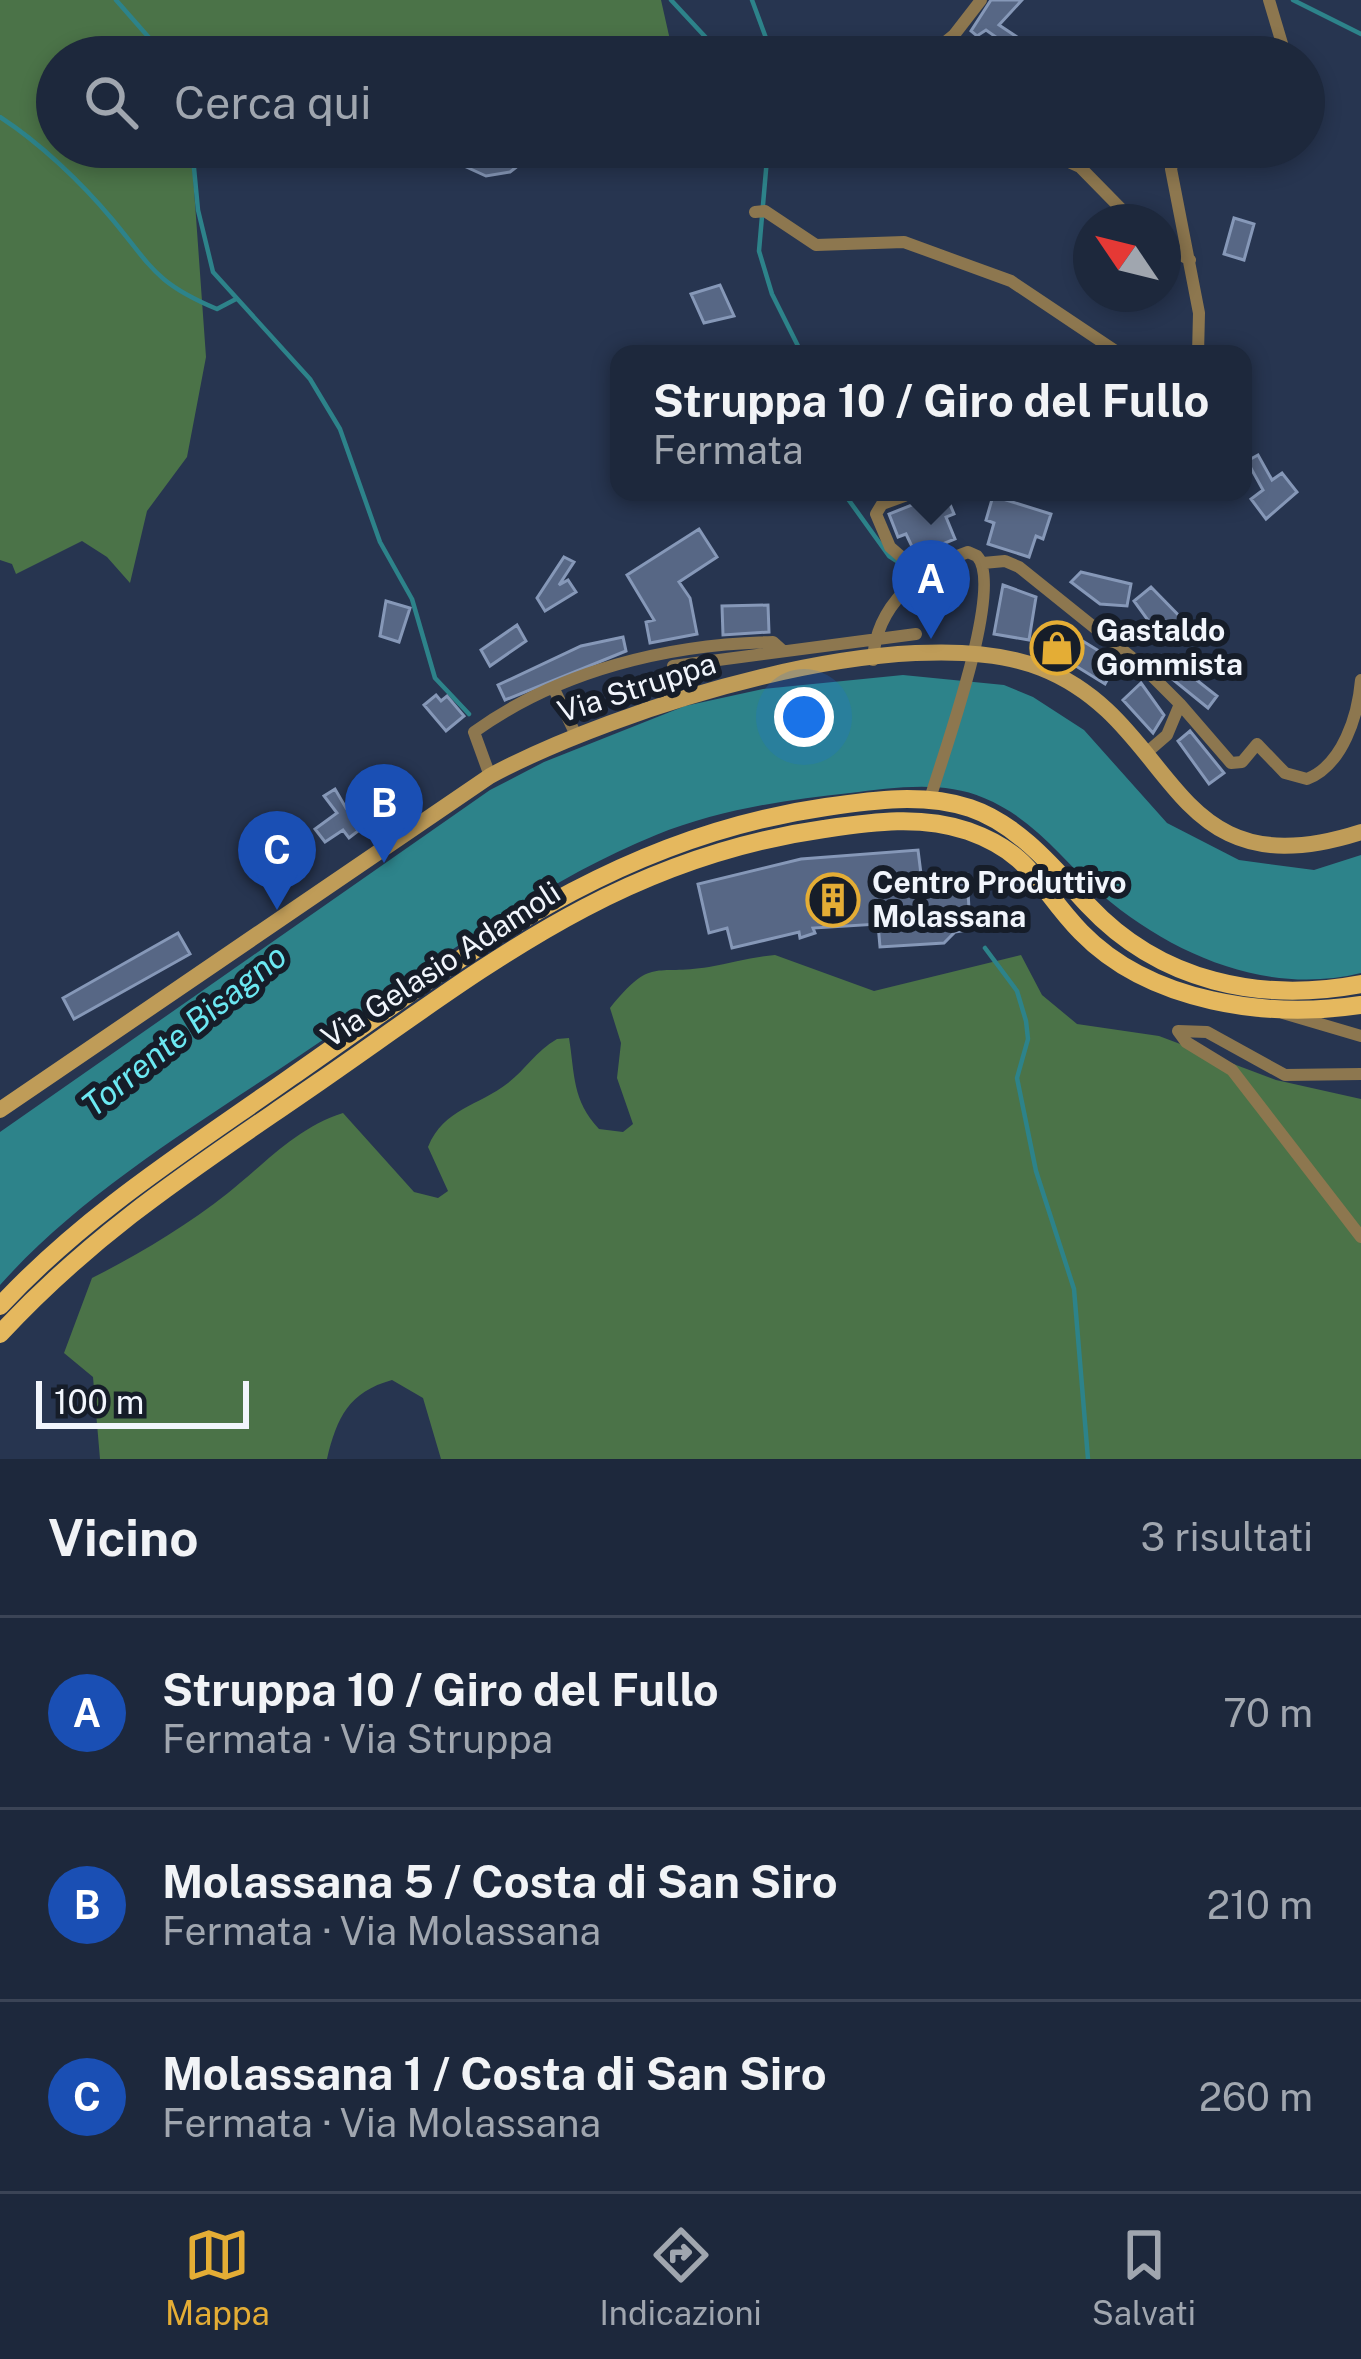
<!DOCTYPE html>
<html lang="it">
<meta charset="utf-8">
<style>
body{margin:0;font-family:"Public Sans",sans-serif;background:#253043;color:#f1f3f6}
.compass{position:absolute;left:1073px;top:204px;width:108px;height:108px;border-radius:50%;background:#1d283c;box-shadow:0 6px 18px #0003;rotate:305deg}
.scale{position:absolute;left:36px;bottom:30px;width:213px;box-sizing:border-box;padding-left:12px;border:6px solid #f1f5fc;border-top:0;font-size:33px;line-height:42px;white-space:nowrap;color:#f1f5fc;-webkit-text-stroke:9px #161d29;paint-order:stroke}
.you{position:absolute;left:804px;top:717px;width:42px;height:42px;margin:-30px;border:9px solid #fff;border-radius:50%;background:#1a73e8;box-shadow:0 0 0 18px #1a73e833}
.badge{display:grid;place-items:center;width:78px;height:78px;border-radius:50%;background:#e4ad35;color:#fff;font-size:39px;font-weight:700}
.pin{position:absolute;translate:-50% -99px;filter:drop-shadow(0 3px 6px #0008)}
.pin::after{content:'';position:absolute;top:63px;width:42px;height:36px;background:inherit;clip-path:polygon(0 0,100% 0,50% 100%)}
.popup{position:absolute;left:610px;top:345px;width:642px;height:156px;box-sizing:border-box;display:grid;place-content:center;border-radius:24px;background:#1d283c;filter:drop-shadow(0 3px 9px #0005);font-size:39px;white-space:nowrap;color:#a0a6af}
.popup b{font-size:45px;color:#f1f3f6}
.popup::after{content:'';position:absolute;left:50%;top:100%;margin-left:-24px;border:24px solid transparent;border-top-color:#1d283c}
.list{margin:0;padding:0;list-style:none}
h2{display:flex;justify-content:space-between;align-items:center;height:156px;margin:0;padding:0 48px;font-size:51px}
h2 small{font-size:39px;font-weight:400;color:#a0a6af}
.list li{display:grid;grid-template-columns:78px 1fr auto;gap:36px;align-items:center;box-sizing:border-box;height:192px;padding:0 48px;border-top:3px solid #3b4456}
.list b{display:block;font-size:45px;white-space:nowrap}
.list p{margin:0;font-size:39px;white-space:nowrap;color:#a0a6af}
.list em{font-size:39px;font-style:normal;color:#a0a6af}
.icon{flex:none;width:66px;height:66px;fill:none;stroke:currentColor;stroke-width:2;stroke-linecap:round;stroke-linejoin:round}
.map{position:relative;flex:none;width:1361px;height:1459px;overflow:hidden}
.search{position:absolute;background:#1d283c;box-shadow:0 6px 18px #0003;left:36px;right:36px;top:36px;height:132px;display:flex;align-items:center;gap:30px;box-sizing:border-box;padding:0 42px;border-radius:66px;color:#a0a6af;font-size:45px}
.sheet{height:732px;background:#1d283c}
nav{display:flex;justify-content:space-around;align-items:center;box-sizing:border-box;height:168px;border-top:3px solid #3b4456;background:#1d283c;font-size:33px;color:#a0a6af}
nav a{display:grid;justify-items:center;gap:6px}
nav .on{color:#e4ad35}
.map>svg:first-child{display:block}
.forest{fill:#4b7348}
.water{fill:#2d838a}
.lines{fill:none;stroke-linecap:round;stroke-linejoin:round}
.stream{stroke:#2d838a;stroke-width:4.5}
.building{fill:#576785;stroke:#8698b8;stroke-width:3}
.street{stroke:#8d774f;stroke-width:12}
.secondary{stroke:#bf9c58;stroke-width:16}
.primary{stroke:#e5b85e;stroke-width:18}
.labels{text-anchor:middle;stroke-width:12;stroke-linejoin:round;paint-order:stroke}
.poi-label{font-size:30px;font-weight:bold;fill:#f1f5fc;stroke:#161d29;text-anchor:start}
.street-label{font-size:30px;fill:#f1f5fc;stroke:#161d29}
.water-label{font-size:33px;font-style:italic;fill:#6ce8f2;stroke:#161d29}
</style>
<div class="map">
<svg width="1361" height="1459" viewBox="0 0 1361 1459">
<rect width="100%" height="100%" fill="#273550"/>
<!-- forest -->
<path class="forest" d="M0,0H661L670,40L638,57H57V147H191L206,357L187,457L147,511L130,583L107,557L82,541L16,574L12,564L0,560Z
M775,955L874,991L1021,955L1042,995L1077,1024L1159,1036L1276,1080L1361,1099V1459H441L423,1398L392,1380C349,1392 337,1417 327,1459H100L93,1377L64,1353L92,1278C140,1254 186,1226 228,1193C267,1162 296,1128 343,1113L414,1192L438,1198L448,1191L428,1147C444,1108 479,1106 508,1083C526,1069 536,1051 557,1039L569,1038C575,1075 572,1100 599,1129L623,1132L633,1124L617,1078L621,1043L610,1008C652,956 653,976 709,967C732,963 752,957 775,955Z"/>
<!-- water -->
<path class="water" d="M903,675L1004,685L1033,697L1084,730L1167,823L1239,860L1314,870L1361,855V973C1267,996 1173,955 1102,895C1062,860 1035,819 984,798C942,780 893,788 850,793C784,800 718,810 656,835C526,888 417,977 302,1054C198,1124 84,1191 0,1285V1132L490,790L544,762L685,706L763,689Z"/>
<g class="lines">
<!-- stream -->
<path class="stream" d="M116,0L166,57
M671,0L724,57
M752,0L773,57
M1293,0L1361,34
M0,117C40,143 81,182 112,219C152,267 155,283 217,309L236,299
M192,147L198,210L213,272L310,379L340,429L380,542L412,599L435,678L469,714
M768,147L759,251L772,294L802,354
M843,492L889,556L903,565
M985,948L1017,991L1026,1021L1028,1039L1017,1078L1036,1171L1074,1289L1088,1459"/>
</g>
<!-- building -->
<path class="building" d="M991,0H1022L999,25L1017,37L1010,47L986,30L977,36L971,31Z
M470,147L491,155L507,153L509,159L537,151L510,172L486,176L462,165Z
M1234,218L1254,224L1244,260L1224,254Z
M720,285L734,316L704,323L691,294Z
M1258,455L1272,480L1282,473L1297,492L1266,519L1251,499L1263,490L1247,461Z
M945,492L954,514L946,517L955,539L916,555L906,534L898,537L889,514Z
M993,496L1051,514L1043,539L1036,536L1029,557L988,544L994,523L986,520Z
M699,529L717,557L679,582L690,598L697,634L650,643L646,622L654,620L627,575Z
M564,557L574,562L559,585L568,580L576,592L545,611L537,598Z
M1081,572L1131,584L1127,606L1100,604L1071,582Z
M1003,585L1036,597L1029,640L994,634Z
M1151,587L1188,625L1174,644L1155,630L1134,601Z
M386,601L410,608L399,642L380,636Z
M768,605L769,632L723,635L722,606Z
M517,625L526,641L490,666L481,650Z
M1063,629L1117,662L1105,684L1050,650Z
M623,637L626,651L505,700L498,685L581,646Z
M1171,660L1217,696L1208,708L1161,670Z
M1141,683L1164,715L1153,733L1123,700Z
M436,695L441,701L447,696L464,716L446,731L424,705Z
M1190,731L1224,773L1209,784L1178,741Z
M372,786L380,796L352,819L358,831L349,838L343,830L325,842L315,829L337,813L324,796L335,789L346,808Z
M918,850L921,874H967L969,909H978L980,928L955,932L944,943L880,947L878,924L813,928L815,933L800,938L799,932L732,948L727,928L709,933L698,884L801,859Z
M178,933L190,954L74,1019L63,998Z"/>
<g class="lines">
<!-- street -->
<path class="street" d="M1269,0L1286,57
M927,57L954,35L981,0
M1036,147L1080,167L1134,222
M1177,147L1171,169L1199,313L1198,354
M755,212L765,211L816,245L904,242L1011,281L1120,354
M1163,245L1190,260
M915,492L882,504L876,514L890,547L920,573
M983,563L1005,561L1019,567L1141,665L1180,704L1167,735L1145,754
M873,660C876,605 920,569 968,552L977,556C1005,587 942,757 930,799
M673,666L916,634
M554,689L575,733
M1180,704L1231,763L1242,762L1257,744L1285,773L1307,779C1343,765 1358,715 1361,680
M490,776L474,732C560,670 669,644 773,642L783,651
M1283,1013L1361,1036
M1361,1074L1285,1075L1207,1032L1178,1031L1186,1042L1232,1070L1361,1237"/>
<!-- secondary -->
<path class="secondary" d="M0,1110L490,776C614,709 906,615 1041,668C1181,723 1164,895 1361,832"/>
<!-- primary -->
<path class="primary" d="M0,1306C85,1214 189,1149 291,1077C465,956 609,838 826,807C874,800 923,793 970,808C1018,824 1055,869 1088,905C1160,982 1260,1003 1361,984
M0,1334C98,1228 202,1163 319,1082C485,967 618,858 824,829C873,822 920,815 968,831C1033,854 1039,889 1081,932C1150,1003 1268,1019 1361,1005"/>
</g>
<!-- icons -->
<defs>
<g id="shop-ring" transform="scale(2.7)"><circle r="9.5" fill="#161d29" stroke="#e4ad35" stroke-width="1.5"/><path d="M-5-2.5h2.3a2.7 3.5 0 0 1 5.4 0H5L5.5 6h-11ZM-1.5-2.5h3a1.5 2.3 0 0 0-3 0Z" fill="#e4ad35"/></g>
<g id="building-ring" transform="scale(2.7)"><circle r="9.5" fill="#161d29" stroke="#e4ad35" stroke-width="1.5"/><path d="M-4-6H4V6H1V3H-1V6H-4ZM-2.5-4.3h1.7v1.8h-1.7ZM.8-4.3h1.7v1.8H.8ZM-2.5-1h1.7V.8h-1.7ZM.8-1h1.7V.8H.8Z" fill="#e4ad35"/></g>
</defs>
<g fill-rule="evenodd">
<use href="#shop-ring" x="1057" y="648"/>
<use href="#building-ring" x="833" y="900"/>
</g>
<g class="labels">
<!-- poi labels -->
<g class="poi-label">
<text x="1096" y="641">Gastaldo<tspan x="1096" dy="34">Gommista</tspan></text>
<text x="872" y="893">Centro Produttivo<tspan x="872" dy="34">Molassana</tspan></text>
</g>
<!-- street labels -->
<g class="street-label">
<text transform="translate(637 688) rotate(-18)" y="10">Via Struppa</text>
<text transform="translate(441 965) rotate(-33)" y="10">Via Gelasio Adamoli</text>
</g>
<!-- water labels -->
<g class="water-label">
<text transform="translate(184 1030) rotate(-39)" y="12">Torrente Bisagno</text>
</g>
</g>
</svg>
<svg class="compass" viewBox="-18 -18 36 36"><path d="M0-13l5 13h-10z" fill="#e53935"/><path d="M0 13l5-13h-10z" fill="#a0a6af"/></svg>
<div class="scale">100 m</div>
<div class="you"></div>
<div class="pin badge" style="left:931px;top:639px;background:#1a4fb4">A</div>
<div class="popup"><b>Struppa 10 / Giro del Fullo</b>Fermata</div>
<div class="pin badge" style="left:384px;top:863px;background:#1a4fb4">B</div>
<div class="pin badge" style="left:277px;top:910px;background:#1a4fb4">C</div>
<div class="search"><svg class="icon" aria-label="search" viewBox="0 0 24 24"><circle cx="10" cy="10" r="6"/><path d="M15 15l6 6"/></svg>Cerca qui</div>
</div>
<section class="sheet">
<h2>Vicino<small>3 risultati</small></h2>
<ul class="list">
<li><span class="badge" style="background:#1a4fb4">A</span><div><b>Struppa 10 / Giro del Fullo</b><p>Fermata · Via Struppa</p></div><em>70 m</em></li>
<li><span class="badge" style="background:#1a4fb4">B</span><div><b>Molassana 5 / Costa di San Siro</b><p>Fermata · Via Molassana</p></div><em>210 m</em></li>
<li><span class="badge" style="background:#1a4fb4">C</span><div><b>Molassana 1 / Costa di San Siro</b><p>Fermata · Via Molassana</p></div><em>260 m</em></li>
</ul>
</section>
<nav>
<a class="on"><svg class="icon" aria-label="map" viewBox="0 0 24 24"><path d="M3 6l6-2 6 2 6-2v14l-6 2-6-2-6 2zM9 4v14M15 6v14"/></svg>Mappa</a>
<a><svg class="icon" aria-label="directions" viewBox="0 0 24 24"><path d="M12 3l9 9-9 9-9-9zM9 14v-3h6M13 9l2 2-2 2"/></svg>Indicazioni</a>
<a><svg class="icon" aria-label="saved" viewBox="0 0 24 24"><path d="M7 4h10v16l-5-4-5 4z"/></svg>Salvati</a>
</nav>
